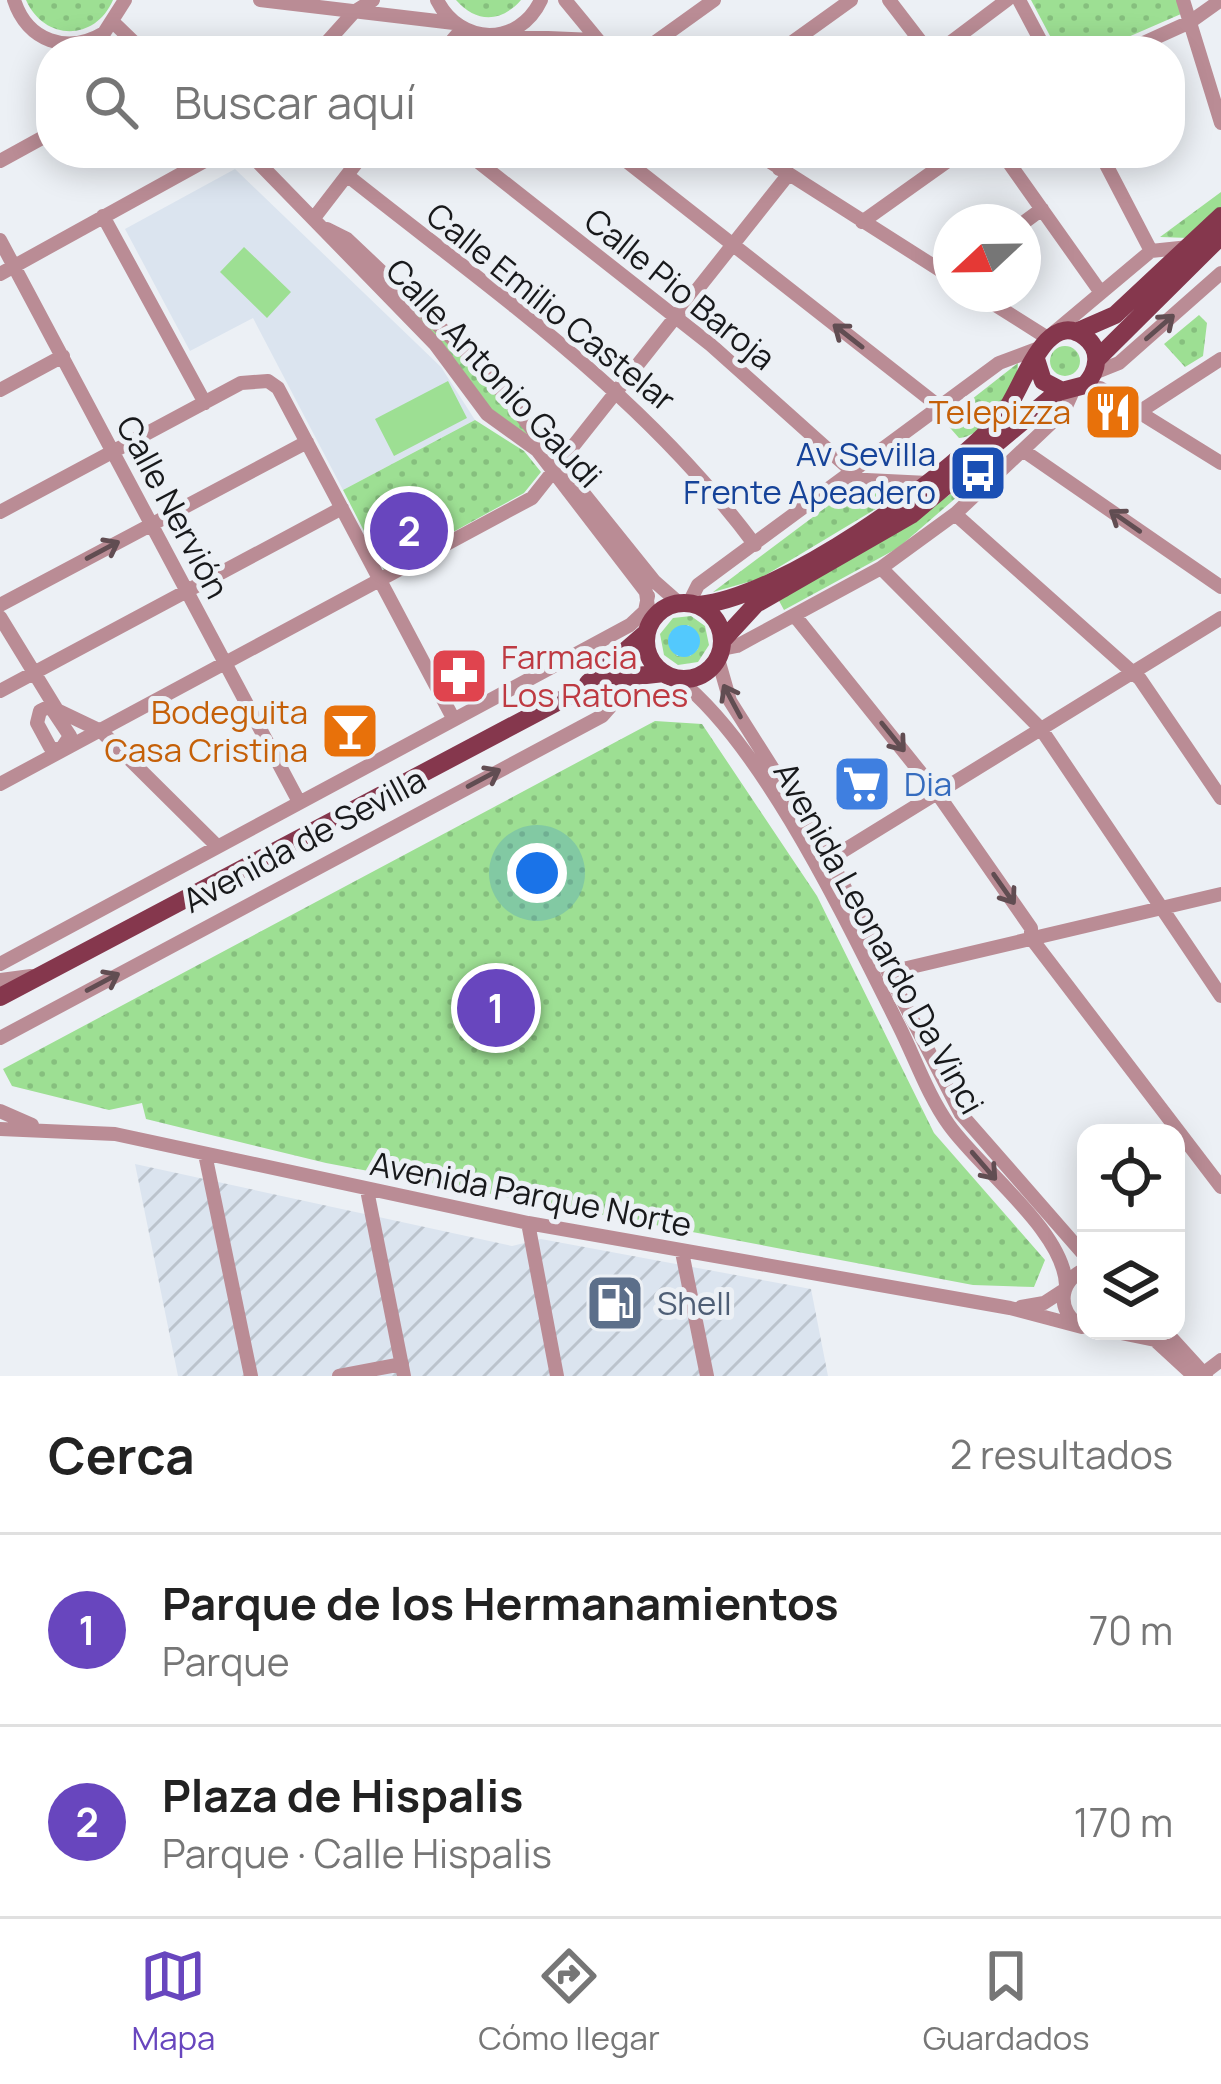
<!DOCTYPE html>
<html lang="es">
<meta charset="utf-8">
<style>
body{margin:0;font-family:Manrope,sans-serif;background:#f6f6f6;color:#222}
.controls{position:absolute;right:36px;bottom:36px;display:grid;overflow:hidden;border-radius:24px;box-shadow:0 6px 30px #0003}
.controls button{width:108px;height:108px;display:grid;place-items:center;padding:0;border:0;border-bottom:3px solid #e0e0e0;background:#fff;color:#222;font:60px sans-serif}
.compass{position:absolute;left:933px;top:204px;width:108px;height:108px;border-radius:50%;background:#fff;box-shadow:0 6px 30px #0003;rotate:248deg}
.you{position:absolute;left:537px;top:873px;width:42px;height:42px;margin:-30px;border:9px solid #fff;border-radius:50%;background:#1a73e8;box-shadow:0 0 0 18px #1a73e833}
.badge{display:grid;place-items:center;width:78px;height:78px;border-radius:50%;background:#6846be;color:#fff;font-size:39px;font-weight:700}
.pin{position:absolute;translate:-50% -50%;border:6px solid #fff;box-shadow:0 3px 12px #0006}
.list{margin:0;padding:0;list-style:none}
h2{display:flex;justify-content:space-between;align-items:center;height:156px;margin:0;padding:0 48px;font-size:51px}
h2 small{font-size:39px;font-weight:400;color:#767676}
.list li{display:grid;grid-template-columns:78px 1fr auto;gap:36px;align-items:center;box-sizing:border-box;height:192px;padding:0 48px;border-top:3px solid #e0e0e0}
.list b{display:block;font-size:45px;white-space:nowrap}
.list p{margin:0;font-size:39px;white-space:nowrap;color:#767676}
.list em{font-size:39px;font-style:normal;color:#767676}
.icon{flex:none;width:66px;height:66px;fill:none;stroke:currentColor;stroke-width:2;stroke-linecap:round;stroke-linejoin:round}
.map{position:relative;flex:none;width:1221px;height:1376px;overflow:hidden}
.search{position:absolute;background:#fff;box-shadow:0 6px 30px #0003;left:36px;right:36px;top:36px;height:132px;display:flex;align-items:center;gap:30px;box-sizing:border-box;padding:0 42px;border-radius:48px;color:#767676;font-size:45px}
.sheet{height:540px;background:#fff}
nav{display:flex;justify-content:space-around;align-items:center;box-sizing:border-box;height:168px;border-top:3px solid #e0e0e0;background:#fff;font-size:33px;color:#767676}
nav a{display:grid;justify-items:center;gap:6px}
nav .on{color:#6846be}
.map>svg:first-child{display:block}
.built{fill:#dbe4ef}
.industrial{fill:url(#industrial-furrows)}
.green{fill:url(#green-dots);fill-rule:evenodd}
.pitch{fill:#9ddf93}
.water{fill:url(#water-ripples)}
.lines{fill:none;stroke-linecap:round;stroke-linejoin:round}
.minor{stroke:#ba8c95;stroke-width:14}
.major{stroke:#85374d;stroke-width:18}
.oneway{stroke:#614d52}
.labels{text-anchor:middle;stroke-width:10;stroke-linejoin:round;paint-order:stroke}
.street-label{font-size:33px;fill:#18191b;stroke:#ecf0f5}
.food-label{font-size:33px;fill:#c56008;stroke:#ecf0f5;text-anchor:end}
.transit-label{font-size:33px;fill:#164399;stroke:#ecf0f5;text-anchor:end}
.health-label{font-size:33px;fill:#be3a42;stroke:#ecf0f5;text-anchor:start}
.shop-label{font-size:33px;fill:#366cbe;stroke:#ecf0f5;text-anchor:start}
.service-label{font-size:33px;fill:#4e5e75;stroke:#ecf0f5;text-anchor:start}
</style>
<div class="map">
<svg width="1221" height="1376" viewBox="0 0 1221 1376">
<defs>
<pattern id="industrial-furrows" width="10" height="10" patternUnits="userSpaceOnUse" patternTransform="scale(3)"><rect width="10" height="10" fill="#dbe4ef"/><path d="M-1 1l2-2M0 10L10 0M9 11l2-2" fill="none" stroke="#bbc3cc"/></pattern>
<pattern id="green-dots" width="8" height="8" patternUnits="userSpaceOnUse" patternTransform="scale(3)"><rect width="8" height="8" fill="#9ddf93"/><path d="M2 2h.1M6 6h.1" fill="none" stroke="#86bf7e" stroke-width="1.8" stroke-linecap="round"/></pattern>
<pattern id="water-ripples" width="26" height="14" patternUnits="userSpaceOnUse" patternTransform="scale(3)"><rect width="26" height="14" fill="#53c9fd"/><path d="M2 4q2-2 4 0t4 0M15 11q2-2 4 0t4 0" fill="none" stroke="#48acd8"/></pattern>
</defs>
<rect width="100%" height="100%" fill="#ecf0f5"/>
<!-- built -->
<path class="built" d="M235,169L441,367L475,420L343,490L253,318L190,351L125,229Z"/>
<!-- industrial -->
<path class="industrial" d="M135,1164L512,1246L541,1239L811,1289L828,1376H178Z"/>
<!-- green -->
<path class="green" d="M26,0H113C95,42 44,41 26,0Z
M456,0H521C501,23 476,23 456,0Z
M1031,0H1177L1181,14L1096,51H1058Z
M1221,192V207L1189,238L1160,237Z
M411,306L484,376L532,440L490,408L408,309Z
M1199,315L1207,323L1203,356L1185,367L1164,344Z
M1050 361a15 15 0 1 1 30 0a15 15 0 1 1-30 0Z
M1018,363C1019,386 987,436 959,438L944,421Z
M475,420L524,451L541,472L524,493L384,570L343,490Z
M984,466L988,470L898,548L784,610L778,599L948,496Z
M849,490L904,492L759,579L713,592Z
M691,616L705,626L709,645L698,662L678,665L664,655L660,634L673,618ZM688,625L699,636L698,649L690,656H677L669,646L670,633Z
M655,721L702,724L817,896L934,1133L1045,1260L1034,1287L973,1285L326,1163L146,1119L142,1103L109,1110L12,1086L3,1069Z"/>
<!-- pitch -->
<path class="pitch" d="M244,247L291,292L267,318L220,272Z
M448,381L467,418L394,456L375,419Z"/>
<!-- water -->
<path class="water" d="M668 641a16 16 0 1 1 32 0a16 16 0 1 1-32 0Z"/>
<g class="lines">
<!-- minor -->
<path class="minor" d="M14,0C27,41 67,55 104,33L125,0
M260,0L454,23
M437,0C460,46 519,47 541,0
M565,0L607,51
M889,0L928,51
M1019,0L1046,51
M1183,0L1221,123
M114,23L143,51
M504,36L594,40
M319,51L354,12L373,0
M443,51L462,29
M643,51L714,0
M780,51L851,0
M939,51L1007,0
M1126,51L1190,22L1221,0
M249,153L435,344L487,414L537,450L646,592L650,623
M467,153L711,345L854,473
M616,153L941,408
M756,153L951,277
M1002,153L1099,290
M1100,153L1151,251
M0,161L51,133
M779,169L800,153
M348,176C495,293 642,393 755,545
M103,216L205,403
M314,218L364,153
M862,222L959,153
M1023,223L1042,209
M327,229L347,239L483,368L654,581L679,603
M0,240L298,800
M0,274L219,153
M978,294L1046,337
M1052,334L1151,251L1189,247
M1094,373L1119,363L1221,273
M1085,385L1100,388L1221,463
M0,390L63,356
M1139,412L1221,359
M1024,451L1221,587
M846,479L928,483
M0,512L241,383L268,381L278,388L453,718
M955,514L1140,679L1221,798
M881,568L1041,729L1221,996
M689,603L698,585L999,363L1039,348
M0,605L307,442
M795,616L937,793L1031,928V938L1221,1187
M0,617L57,710L101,731L216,845
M722,649L737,646L881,568L955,514L1064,411L1073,391
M718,659L730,701L830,859L961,1114L1086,1257
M678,679C765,747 848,925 899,1026C915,1058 928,1096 949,1125C981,1170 1064,1231 1066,1285
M0,691L342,508
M50,706L70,736L60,751L50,747L37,723L40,711Z
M0,784L532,498L788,175
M830,859L1221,618
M0,964L630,625L645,611L648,596
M890,972L1221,894
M0,980L31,976
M0,1038L602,716L610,707V680
M0,1111L32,1125
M0,1129L115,1134L528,1223L1010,1308L1082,1327
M205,1154L251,1376
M367,1190L404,1376
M528,1223L557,1376
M682,1252L707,1376
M1021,1307L1044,1303L1064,1290
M1076,1323C1056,1305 1061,1280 1086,1269
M1111,1331L1155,1340L1194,1376
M1165,1331L1206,1376
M1204,1373L1221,1360
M339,1376L402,1364"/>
<!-- major -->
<path class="major" d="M1076,332L1115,315L1221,216
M1097,359L1221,236
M646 641a38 38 0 1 1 76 0a38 38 0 1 1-76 0Z
M699,605C782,597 942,482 999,420C1021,397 1043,305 1085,337C1102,350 1098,371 1085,385L1062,391L1043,381L1036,359
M722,641L756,604L911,515L1059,391
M588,683L647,632
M0,997L580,690L619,678L664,673"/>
</g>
<!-- one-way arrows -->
<defs><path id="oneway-shaft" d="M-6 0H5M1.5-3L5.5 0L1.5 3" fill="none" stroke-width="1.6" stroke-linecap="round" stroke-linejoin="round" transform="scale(3)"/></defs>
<g class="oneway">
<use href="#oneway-shaft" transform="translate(1160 327) rotate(-41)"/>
<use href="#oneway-shaft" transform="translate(848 336) rotate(-142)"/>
<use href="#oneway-shaft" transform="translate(1125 521) rotate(-145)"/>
<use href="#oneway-shaft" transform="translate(103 550) rotate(-28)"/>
<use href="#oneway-shaft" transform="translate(732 701) rotate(-118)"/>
<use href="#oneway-shaft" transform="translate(893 737) rotate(51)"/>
<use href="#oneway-shaft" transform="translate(484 778) rotate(-28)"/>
<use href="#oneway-shaft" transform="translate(1004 889) rotate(55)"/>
<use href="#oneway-shaft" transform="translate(103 982) rotate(-28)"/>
<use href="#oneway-shaft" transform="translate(984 1166) rotate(49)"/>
</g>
<!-- icons -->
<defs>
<g id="restaurant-square" transform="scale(3)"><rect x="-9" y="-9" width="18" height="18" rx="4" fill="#e8710a" stroke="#ecf0f5"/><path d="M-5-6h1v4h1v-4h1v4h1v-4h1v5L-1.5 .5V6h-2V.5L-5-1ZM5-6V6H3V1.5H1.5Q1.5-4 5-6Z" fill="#fff"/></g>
<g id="bus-square" transform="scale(3)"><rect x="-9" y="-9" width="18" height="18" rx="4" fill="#1a4fb4" stroke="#ecf0f5"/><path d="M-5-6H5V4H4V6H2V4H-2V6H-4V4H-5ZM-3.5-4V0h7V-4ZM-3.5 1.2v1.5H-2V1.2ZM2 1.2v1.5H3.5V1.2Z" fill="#fff"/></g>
<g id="pharmacy-square" transform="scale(3)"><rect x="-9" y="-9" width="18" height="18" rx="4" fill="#e0444e" stroke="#ecf0f5"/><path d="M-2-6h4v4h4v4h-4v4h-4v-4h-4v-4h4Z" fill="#fff"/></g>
<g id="bar-square" transform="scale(3)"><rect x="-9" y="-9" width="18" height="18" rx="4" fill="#e8710a" stroke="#ecf0f5"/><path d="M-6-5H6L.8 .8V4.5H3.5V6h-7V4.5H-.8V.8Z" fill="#fff"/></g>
<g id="supermarket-square" transform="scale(3)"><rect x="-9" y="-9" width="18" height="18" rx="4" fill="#3f7fe0" stroke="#ecf0f5"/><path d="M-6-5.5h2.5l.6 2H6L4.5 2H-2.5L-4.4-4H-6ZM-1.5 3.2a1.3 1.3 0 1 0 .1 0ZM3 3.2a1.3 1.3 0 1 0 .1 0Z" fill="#fff"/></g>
<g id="fuel-square" transform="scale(3)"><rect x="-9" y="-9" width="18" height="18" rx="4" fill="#5c6f8a" stroke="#ecf0f5"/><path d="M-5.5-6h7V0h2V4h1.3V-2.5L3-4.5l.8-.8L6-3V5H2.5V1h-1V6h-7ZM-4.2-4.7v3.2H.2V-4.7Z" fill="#fff"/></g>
</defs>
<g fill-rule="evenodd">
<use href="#restaurant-square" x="1113" y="412"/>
<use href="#bus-square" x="978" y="473"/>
<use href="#pharmacy-square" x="459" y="676"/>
<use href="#bar-square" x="350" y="731"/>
<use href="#supermarket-square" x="862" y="784"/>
<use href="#fuel-square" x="615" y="1303"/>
</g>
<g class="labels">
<!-- street labels -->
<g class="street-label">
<text transform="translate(680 289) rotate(39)" y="12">Calle Pio Baroja</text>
<text transform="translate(551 307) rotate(39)" y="12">Calle Emilio Castelar</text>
<text transform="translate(494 373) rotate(47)" y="12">Calle Antonio Gaudi</text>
<text transform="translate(173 507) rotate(62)" y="12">Calle Nervión</text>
<text transform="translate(304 840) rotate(-28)" y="12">Avenida de Sevilla</text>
<text transform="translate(879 938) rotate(61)" y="12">Avenida Leonardo Da Vinci</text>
<text transform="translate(531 1194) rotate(11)" y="12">Avenida Parque Norte</text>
</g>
<!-- food labels -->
<g class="food-label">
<text x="1071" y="424">Telepizza</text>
<text x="308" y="724">Bodeguita<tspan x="308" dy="38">Casa Cristina</tspan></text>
</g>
<!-- transit labels -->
<g class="transit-label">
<text x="936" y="466">Av Sevilla<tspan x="936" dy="38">Frente Apeadero</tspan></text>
</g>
<!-- health labels -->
<g class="health-label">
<text x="501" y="669">Farmacia<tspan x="501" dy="38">Los Ratones</tspan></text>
</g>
<!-- shop labels -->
<g class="shop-label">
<text x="904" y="796">Dia</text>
</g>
<!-- service labels -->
<g class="service-label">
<text x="657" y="1315">Shell</text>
</g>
</g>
</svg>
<div class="controls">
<button><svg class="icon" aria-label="locate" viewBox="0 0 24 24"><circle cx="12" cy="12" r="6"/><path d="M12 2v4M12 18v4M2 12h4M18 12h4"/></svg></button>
<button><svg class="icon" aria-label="layers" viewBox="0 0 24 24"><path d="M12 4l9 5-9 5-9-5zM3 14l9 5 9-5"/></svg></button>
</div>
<svg class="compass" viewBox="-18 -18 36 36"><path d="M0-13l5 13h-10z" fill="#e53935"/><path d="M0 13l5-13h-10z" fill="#767676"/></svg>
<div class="you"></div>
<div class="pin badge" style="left:496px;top:1008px">1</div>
<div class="pin badge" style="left:409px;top:531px">2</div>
<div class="search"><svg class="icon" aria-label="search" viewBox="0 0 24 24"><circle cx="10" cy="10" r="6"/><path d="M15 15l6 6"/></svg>Buscar aquí</div>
</div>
<section class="sheet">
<h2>Cerca<small>2 resultados</small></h2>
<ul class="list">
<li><span class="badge">1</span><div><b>Parque de los Hermanamientos</b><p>Parque</p></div><em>70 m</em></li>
<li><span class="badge">2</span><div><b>Plaza de Hispalis</b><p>Parque · Calle Hispalis</p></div><em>170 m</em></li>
</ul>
</section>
<nav>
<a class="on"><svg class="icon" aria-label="map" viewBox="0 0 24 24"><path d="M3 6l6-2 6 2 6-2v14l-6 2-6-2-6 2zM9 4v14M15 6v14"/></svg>Mapa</a>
<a><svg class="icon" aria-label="directions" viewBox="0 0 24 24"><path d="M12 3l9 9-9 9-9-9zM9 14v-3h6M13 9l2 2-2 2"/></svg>Cómo llegar</a>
<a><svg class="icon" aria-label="saved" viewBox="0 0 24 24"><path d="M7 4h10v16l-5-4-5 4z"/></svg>Guardados</a>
</nav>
